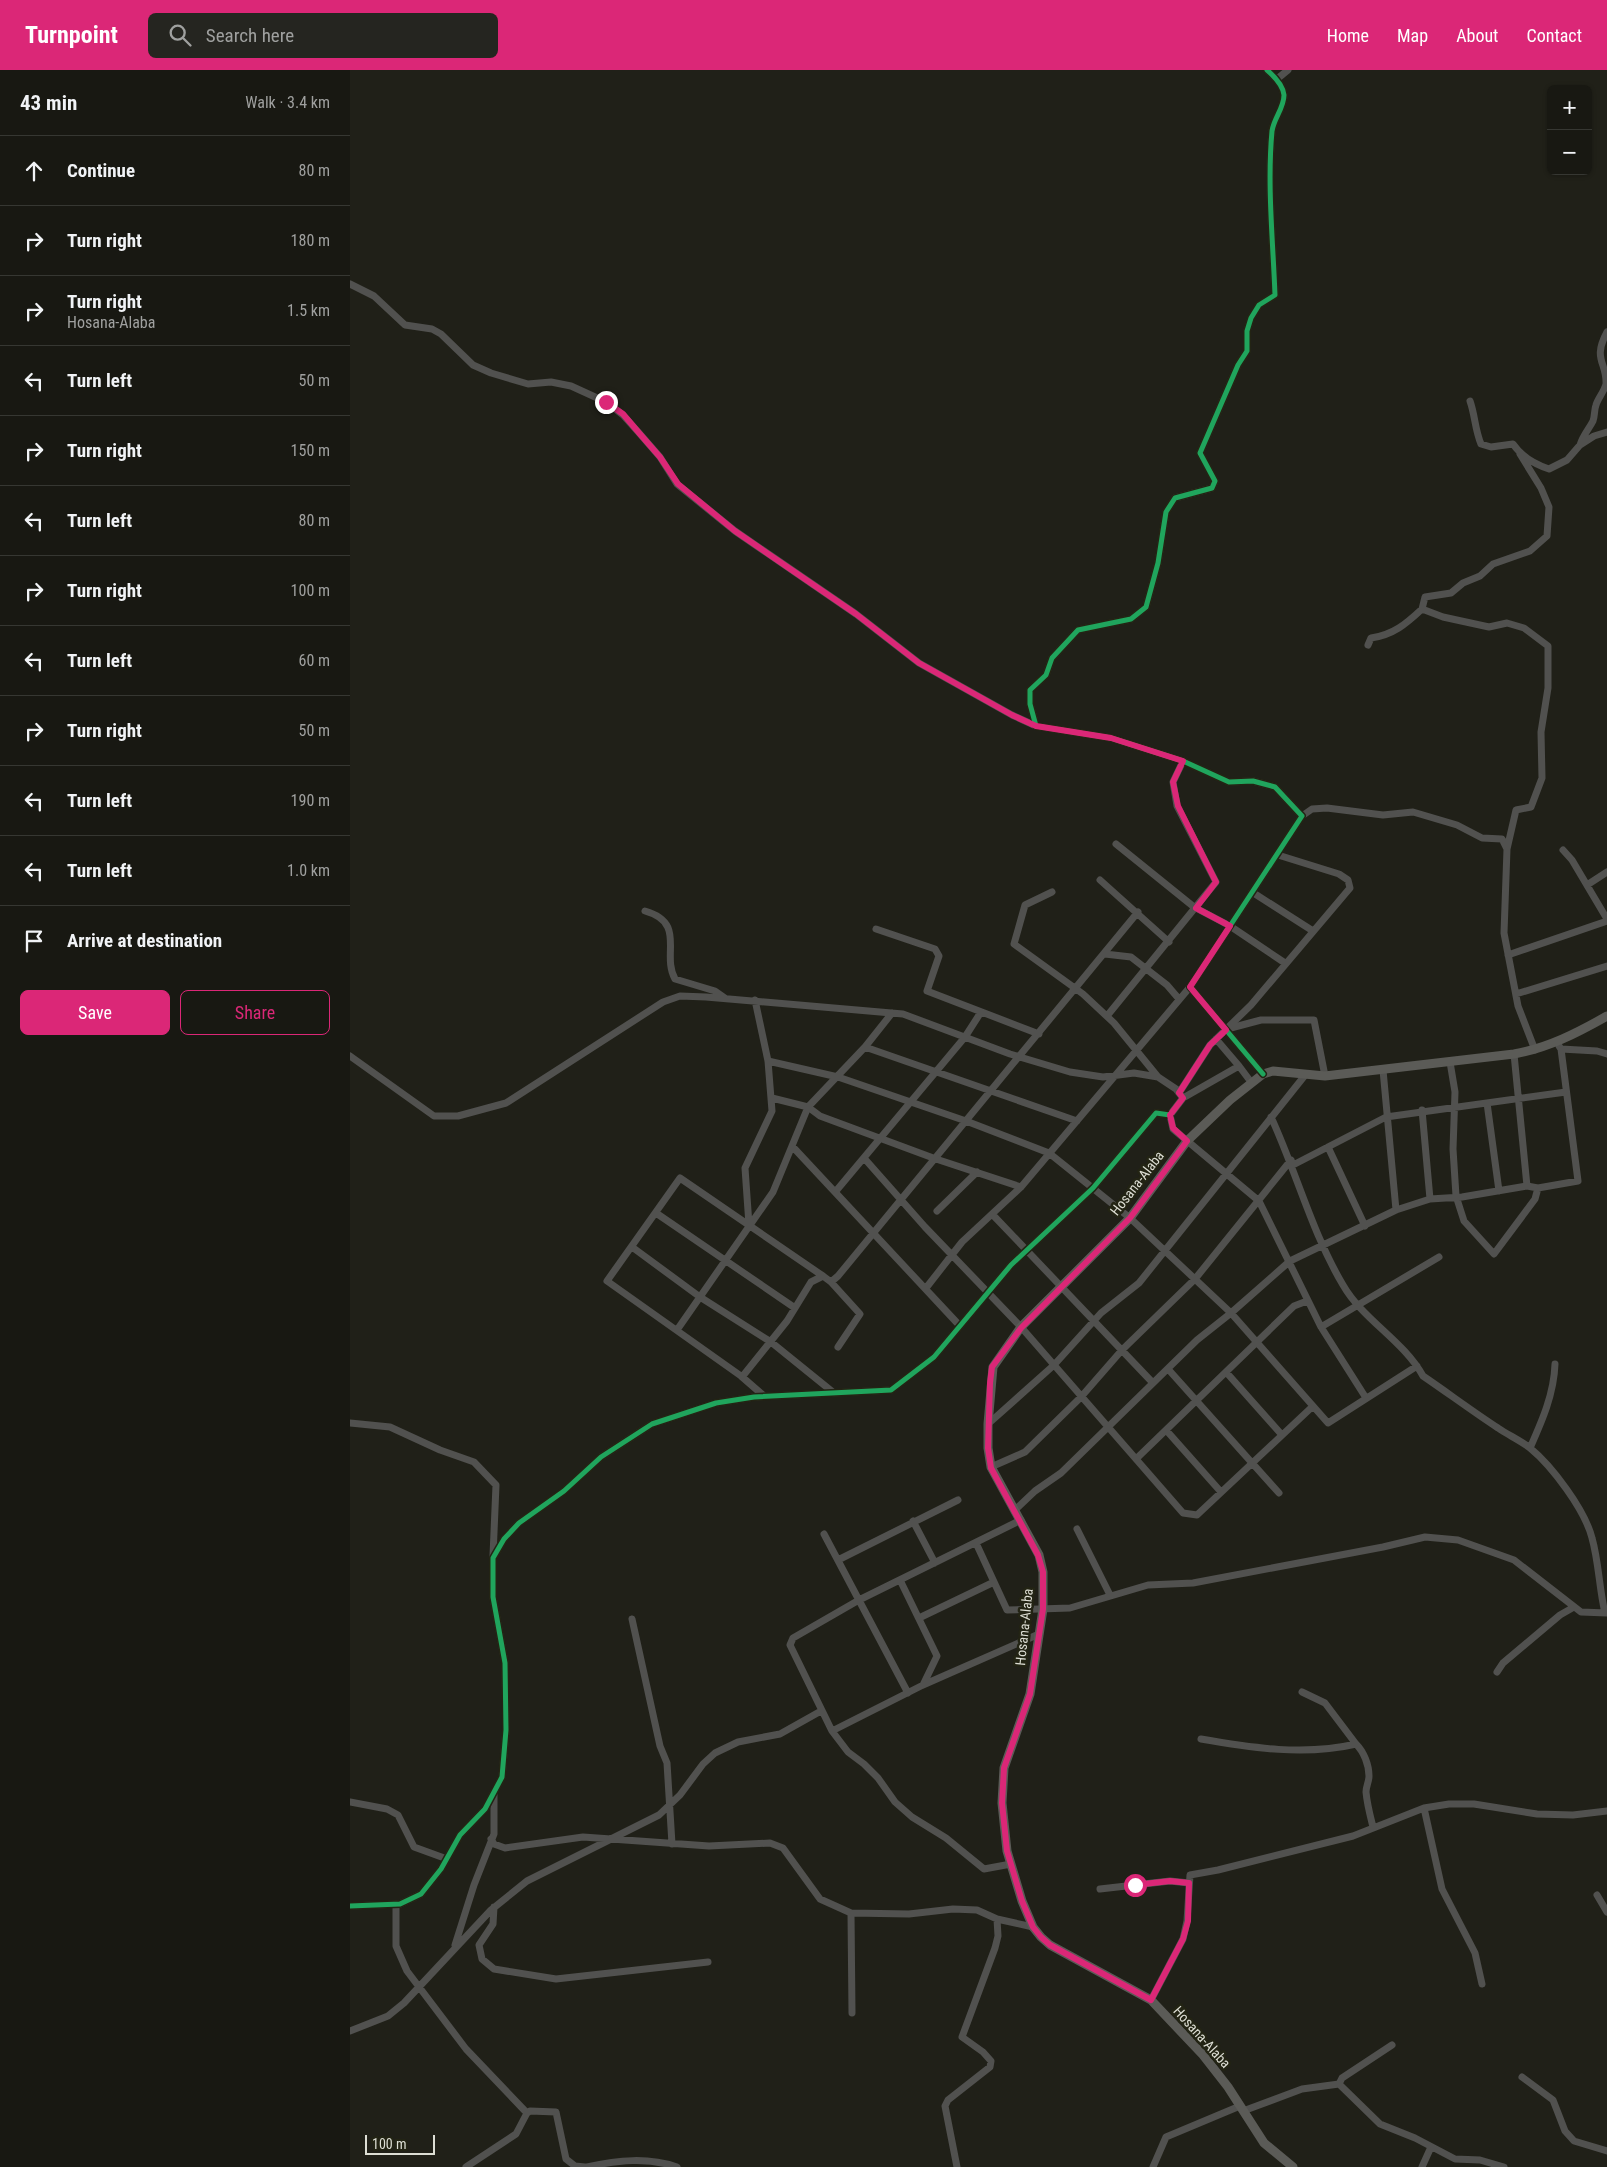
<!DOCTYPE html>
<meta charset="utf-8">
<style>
body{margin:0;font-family:"Roboto Condensed",sans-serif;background:#252520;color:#f1f3f6}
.controls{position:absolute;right:15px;top:15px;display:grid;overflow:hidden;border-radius:8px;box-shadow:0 1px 4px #0004}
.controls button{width:45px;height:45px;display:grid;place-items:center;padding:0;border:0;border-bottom:1px solid #363732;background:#181812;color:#f1f3f6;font:25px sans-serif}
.scale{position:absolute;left:15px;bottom:12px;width:70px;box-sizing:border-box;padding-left:5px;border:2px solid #ddded4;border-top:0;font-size:14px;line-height:18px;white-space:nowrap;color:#ddded4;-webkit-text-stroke:4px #232414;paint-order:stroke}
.stop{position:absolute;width:15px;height:15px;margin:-11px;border:4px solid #db2777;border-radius:50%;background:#fff}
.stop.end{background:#db2777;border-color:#fff;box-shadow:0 1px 5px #0008}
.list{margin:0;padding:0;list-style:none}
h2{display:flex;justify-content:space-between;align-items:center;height:65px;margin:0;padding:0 20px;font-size:21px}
h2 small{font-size:16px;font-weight:400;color:#9fa09f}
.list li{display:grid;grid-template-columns:32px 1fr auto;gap:15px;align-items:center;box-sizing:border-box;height:70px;padding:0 20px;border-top:1px solid #363732}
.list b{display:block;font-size:19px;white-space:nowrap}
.list p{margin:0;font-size:16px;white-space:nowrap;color:#9fa09f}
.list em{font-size:16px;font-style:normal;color:#9fa09f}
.actions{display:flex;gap:10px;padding:15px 20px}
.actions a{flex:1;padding:11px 0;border:1px solid #db2777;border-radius:8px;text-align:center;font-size:18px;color:#db2777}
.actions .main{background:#db2777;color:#fff}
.icon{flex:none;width:28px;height:28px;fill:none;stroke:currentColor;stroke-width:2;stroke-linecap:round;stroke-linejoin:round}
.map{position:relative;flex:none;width:1257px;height:2097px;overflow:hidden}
header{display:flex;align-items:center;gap:30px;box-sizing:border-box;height:70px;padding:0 25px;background:#db2777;color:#fff}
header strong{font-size:24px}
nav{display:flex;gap:28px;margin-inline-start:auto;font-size:18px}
.search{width:350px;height:45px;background:#252520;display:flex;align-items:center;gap:12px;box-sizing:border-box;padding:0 18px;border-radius:8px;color:#9fa09f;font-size:19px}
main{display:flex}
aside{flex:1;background:#181812}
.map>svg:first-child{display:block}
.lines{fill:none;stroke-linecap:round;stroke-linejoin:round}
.minor{stroke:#51514f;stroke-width:7}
.major{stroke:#5b5b57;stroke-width:9}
.cycleway-casing{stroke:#232414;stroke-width:8}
.cycleway{stroke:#20a55d;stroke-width:5}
.route{stroke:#db2777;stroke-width:6}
.labels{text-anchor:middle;stroke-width:5;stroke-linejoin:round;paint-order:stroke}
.street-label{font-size:14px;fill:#ddded4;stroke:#232414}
</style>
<header>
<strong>Turnpoint</strong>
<div class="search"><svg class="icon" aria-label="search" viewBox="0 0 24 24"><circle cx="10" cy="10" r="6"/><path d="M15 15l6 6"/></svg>Search here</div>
<nav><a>Home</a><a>Map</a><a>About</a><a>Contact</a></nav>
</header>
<main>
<aside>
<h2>43 min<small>Walk · 3.4 km</small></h2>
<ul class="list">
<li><svg class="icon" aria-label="ahead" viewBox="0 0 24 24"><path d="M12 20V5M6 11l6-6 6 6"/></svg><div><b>Continue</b></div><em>80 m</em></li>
<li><svg class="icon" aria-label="right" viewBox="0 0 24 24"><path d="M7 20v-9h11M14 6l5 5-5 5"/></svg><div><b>Turn right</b></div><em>180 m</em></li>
<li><svg class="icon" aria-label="right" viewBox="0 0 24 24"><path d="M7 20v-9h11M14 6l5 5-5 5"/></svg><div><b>Turn right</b><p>Hosana-Alaba</p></div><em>1.5 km</em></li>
<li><svg class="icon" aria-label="left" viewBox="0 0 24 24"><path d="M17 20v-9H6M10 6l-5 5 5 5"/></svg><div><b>Turn left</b></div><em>50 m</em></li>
<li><svg class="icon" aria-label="right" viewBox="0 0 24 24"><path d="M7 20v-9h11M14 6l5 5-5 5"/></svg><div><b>Turn right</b></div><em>150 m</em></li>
<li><svg class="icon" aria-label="left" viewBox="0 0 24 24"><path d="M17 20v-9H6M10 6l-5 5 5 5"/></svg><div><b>Turn left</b></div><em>80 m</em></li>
<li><svg class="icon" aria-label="right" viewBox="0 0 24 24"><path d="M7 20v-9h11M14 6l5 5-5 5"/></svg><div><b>Turn right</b></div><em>100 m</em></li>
<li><svg class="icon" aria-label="left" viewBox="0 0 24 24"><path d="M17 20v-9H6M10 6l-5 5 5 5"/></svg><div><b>Turn left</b></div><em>60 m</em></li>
<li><svg class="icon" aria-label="right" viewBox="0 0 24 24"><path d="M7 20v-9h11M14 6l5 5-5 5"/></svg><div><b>Turn right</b></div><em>50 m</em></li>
<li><svg class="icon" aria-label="left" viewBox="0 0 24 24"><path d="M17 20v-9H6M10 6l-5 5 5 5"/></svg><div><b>Turn left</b></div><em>190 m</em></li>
<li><svg class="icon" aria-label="left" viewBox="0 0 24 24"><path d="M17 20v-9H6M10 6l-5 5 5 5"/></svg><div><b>Turn left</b></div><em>1.0 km</em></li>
<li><svg class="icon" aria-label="arrive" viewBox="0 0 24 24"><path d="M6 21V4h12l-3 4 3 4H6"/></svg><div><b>Arrive at destination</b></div></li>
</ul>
<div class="actions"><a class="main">Save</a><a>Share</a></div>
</aside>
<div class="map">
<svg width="1257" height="2097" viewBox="0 0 1257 2097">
<rect width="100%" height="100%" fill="#202018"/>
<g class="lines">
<!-- minor -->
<path class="minor" d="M927,9L938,0
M0,214L24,226L55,255L82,259L91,264L123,295L141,303L178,314L201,312L221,316L256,332L273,345L290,364L310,387L327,414L385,461L506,544L569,593L662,645L686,656
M1120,331C1125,345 1125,360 1131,374L1141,377L1163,374C1172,387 1184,394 1199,399L1217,390L1230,375L1244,366L1257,362
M1230,375C1233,365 1239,359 1243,351C1245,346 1244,340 1246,335C1248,328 1254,322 1256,314C1257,292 1242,290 1257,262
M1072,539L1075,527L1101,523L1113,513L1130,506L1143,494L1180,481L1197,466L1199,437L1191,418L1170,384
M1018,575L1021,568C1043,565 1056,554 1072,539L1093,547L1139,557L1157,553L1174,558L1198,576V618L1191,662L1192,708L1181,737L1166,740L1157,779
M952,746L962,739L977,738L1033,745L1063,742L1107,755L1132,768L1152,769L1157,779L1154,863L1168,936L1185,980
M766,774L844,837L880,856L935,893
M1213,780L1222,790L1257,849
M750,810L819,872
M1237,815L1257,802
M702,822L675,835L664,874L733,924L764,953L808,1007
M902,822L963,861
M295,841C337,853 311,884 325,909L365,921L375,928
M526,859L585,879L589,886L577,921L689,964
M755,884L781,887L817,915L829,929
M1158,885L1257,851
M1166,924L1257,896
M757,946L866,812L827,736L823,712L833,691
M877,959L911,950H964L975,1006
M866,969L889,996
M1209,976L1211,979L1247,981L1257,984
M515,977L727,1051
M1164,984L1177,1116
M0,986L84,1046H108L156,1033L313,932L330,926L356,927L553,944L660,984L720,1002L753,1007L784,1003L808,1007L826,1019L833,1028L820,1045L823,1059L909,1131L971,1257L1016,1328
M418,991L488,1007L616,1051L699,1083L780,1148L881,1243L978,1353L1067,1296
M1100,992L1105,1022L1103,1079L1106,1126L1114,1151L1144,1184L1185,1129L1188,1118
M1033,1000L1046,1140
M913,1004L840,917L952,746L925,717L903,711L879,712L833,691L761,668L686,656L680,634V620L696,605L702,588L728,560L781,549L796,537L808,493L816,442L825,428L862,418L865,411L850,383L888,295L897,281V261L901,248L909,235L925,225C923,171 917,115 922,61C924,48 934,38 934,25C933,15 924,6 917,0
M829,1023L860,975L901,935L1000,818L998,810L989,804L928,785
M422,1028L458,1037L470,1046L586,1089L671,1117
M833,1028L889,996L901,1012
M1137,1033L1149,1121
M1072,1040L1080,1129
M921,1047C946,1101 962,1163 993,1215C1013,1250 1053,1270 1073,1306C1098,1323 1122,1341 1148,1358C1158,1365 1170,1370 1180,1378C1202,1396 1235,1440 1242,1468C1249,1493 1249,1518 1255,1543
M442,1076L610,1256
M978,1077L1015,1156
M514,1088L575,1157L671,1257L833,1443L847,1445L962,1337
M943,1095L1036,1047L1216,1022
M486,1121L615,967L631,942
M587,1141L627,1102
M306,1143L445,1238
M642,1144L803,1313
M399,1155L395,1098L422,1041L418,991L405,930
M282,1177L350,1227L421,1272L484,1323
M481,1212L510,1244L488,1277
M576,1218L612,1172L671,1117L840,917
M971,1257L1089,1187
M327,1260L423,1122L458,1037L515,977L542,943
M818,1299L929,1423
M876,1302L932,1365
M392,1307L437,1251L461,1212L473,1206L481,1212L488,1206L788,842
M414,1326L391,1306L257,1211L330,1108L473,1206
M0,1353L40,1357L90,1380L124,1392L146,1415L143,1486
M638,1354L704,1295L751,1243L789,1213L956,1004
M816,1360L871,1422
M1180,1378C1192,1351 1204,1324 1205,1294
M786,1389L944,1236L957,1231
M641,1397L675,1382L731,1327L772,1280L845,1209L941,1090
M665,1440L685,1421L711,1403L847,1270L881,1243L940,1191L1046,1140L1080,1129L1112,1127L1177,1116L1188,1118L1228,1111L1211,979
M671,1450L509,1530L443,1568L440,1575L482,1661L573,1615L689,1564
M563,1451L585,1493
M727,1459L760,1525
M474,1464L558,1623
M626,1473L657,1540L720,1538L798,1515L843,1513L1033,1477L1075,1467L1108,1470L1164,1490L1231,1542L1257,1543
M488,1490L608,1430
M550,1510L587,1586L573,1615
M569,1548L644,1512
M282,1549L310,1676L317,1693L322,1774
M1147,1602L1153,1593L1210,1545L1224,1537
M952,1622L975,1633L1006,1674
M482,1661L498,1682L514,1694L528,1708L545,1732L562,1747L596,1768L634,1799L661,1794
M851,1669C902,1678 955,1686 1006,1674C1014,1682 1019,1695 1019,1706C1019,1712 1016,1716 1016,1722C1017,1734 1020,1745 1023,1757
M0,1732L37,1739L48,1745L64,1777L97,1789
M1074,1738L1092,1819L1125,1883L1132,1914
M141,1769L144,1774L155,1778L233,1767L359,1776L420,1773L433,1778L470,1829L501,1843L559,1844L603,1839L627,1840L647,1849L683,1857
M750,1819L820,1811L839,1813
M1247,1825L1257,1842
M46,1834V1876L57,1901L116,1979L177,2043
M0,1836L50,1834L71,1824L91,1799L110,1765L135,1739L152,1707L156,1660L155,1593L143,1527V1488L154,1469L169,1453L214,1421L251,1387L302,1354L366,1333L404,1327L541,1320L584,1287L661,1195L743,1118L806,1043L820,1045
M144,1837L143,1854L129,1875L132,1889L144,1899L206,1909L358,1892
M501,1843L502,1943
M105,1875L124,1815L144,1764V1725
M801,1930L833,1869L837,1851L840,1805L868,1800L1003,1766L1074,1738L1099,1734H1124L1187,1744L1223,1745L1257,1741
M0,1961L38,1946L54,1933L141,1840L177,1811L309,1745L330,1725L353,1694L365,1683L388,1672L430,1664L471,1641
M1042,1975L992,2008L989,2014L1030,2054L1065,2068L1105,2089L1130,2090L1154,2097
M1172,2007L1203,2030L1215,2061L1224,2071L1257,2081
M893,2041L952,2019L989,2014
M116,2097L166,2064L177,2043L180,2041L206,2042L216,2089L225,2096L235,2097
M237,2097C268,2090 298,2087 327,2097
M607,2097L595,2036L598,2030L640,1997L641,1991L633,1982L612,1967L645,1878L648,1866L647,1849
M803,2097L816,2067L890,2036
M1072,2097L1081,2077"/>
<!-- major -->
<path class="major" d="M943,2097L914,2073L878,2017L853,1985L801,1930L700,1875L691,1867L683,1857L672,1831L657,1781L652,1733L654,1698L680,1624L693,1539V1502L689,1485L641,1397L638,1378V1354L643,1297L671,1257L780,1148L837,1071L880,1030L913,1004L923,1001L975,1006L1164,984C1198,978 1227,963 1257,946"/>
<!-- cycleway casing -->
<g class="cycleway-casing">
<path id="cycleway" d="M913,1004L840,917L952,746L925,717L903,711L879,712L833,691L761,668L686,656L680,634V620L696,605L702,588L728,560L781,549L796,537L808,493L816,442L825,428L862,418L865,411L850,383L888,295L897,281V261L901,248L909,235L925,225C923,171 917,115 922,61C924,48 934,38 934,25C933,15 924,6 917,0
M0,1836L50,1834L71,1824L91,1799L110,1765L135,1739L152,1707L156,1660L155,1593L143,1527V1488L154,1469L169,1453L214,1421L251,1387L302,1354L366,1333L404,1327L541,1320L584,1287L661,1195L743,1118L806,1043L820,1045"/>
</g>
<!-- cycleway -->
<use href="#cycleway" class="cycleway"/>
</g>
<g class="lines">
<!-- route -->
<path class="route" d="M256,332L273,344L290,364L310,387L328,414L385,461L506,544L569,593L662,645L686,656L761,668L833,691L823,712L828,736L866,812L846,838L880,856L840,917L876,960L860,975L829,1023L833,1028L820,1045L823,1058L837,1071L780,1148L671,1258L642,1297L640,1313L638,1378L641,1398L688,1485L693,1502V1539L680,1624L654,1698L652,1733L657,1781L672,1831L683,1857L691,1867L700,1875L801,1930L833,1869L838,1851L839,1813L820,1811L785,1815"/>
</g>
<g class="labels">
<!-- street labels -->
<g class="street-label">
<text transform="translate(787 1113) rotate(-52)" y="5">Hosana-Alaba</text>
<text transform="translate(674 1557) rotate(-84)" y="5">Hosana-Alaba</text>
<text transform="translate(852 1967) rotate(48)" y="5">Hosana-Alaba</text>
</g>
</g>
</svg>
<div class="controls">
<button>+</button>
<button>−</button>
</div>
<div class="scale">100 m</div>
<div class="stop" style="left:785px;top:1815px"></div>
<div class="stop end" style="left:256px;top:332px"></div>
</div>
</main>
